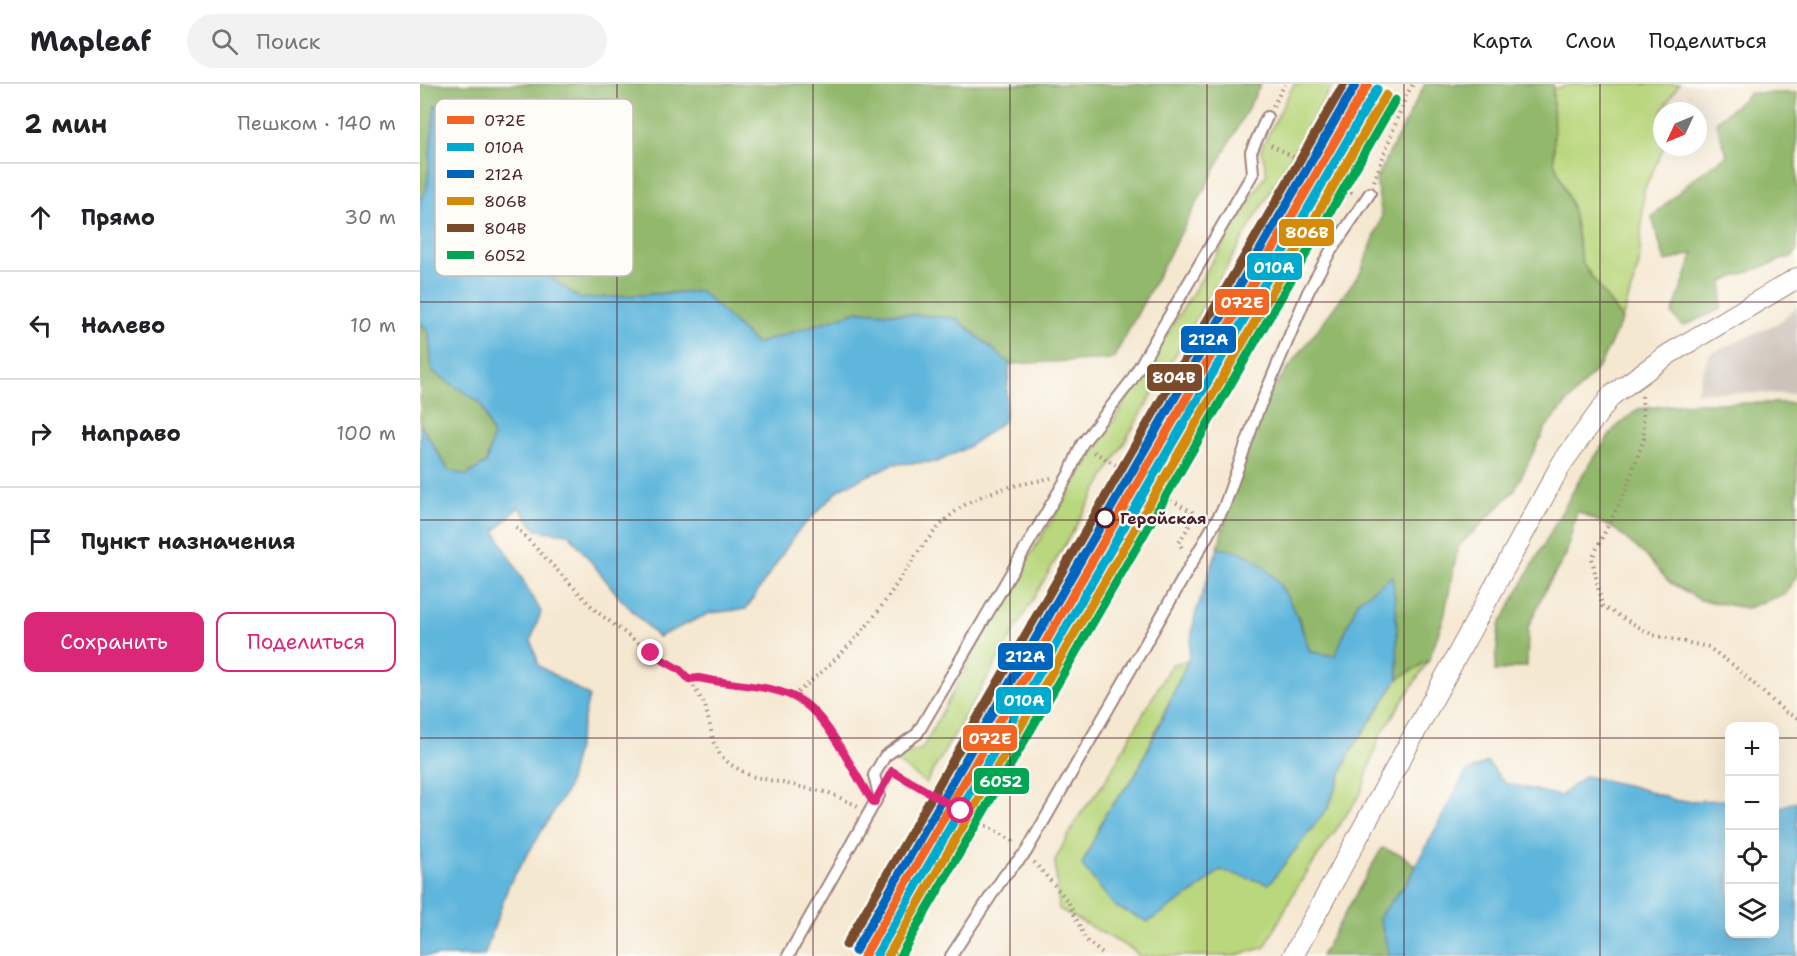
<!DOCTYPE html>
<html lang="ru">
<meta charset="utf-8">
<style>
body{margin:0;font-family:"Shantell Sans",sans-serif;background:#f2f2f2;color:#202124}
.controls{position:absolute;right:18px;bottom:18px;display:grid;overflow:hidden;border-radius:12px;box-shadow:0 6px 24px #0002}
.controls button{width:54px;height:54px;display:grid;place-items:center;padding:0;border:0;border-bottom:2px solid #e0e0e0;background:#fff;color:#202124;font:30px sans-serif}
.compass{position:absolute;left:1233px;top:18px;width:54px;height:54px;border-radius:50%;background:#fff;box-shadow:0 6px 24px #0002;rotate:226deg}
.stop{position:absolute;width:18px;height:18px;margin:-14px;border:4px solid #db2777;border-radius:50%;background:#fff}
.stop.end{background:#db2777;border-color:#fff;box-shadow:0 2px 6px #0008}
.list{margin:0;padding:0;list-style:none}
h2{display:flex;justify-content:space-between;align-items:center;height:78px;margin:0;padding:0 24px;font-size:26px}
h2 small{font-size:20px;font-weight:400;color:#757577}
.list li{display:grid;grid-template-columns:39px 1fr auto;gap:18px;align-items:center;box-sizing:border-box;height:108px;padding:0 24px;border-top:2px solid #e0e0e0}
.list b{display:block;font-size:22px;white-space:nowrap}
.list em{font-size:20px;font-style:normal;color:#757577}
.actions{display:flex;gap:12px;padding:18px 24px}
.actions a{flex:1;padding:14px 0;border:2px solid #db2777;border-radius:12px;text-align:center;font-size:21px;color:#db2777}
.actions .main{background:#db2777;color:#fff}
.icon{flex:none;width:33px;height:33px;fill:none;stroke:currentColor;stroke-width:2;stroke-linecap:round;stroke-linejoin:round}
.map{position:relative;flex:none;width:1377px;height:872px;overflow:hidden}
header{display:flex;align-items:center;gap:36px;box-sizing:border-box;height:84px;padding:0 30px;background:#fff;border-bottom:2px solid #e0e0e0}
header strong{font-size:28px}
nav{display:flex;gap:33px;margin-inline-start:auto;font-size:21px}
.search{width:420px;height:54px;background:#f2f2f2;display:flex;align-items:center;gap:15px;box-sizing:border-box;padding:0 21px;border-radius:33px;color:#757577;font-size:22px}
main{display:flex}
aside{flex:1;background:#fff}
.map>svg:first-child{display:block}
.industrial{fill:#ccc2b9}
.green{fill:#b9d77d;stroke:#827b54;stroke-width:1.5}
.forest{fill:#92b86c;stroke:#6e6c4c;stroke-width:1.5}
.water{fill:#5fb6dc;stroke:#546a84;stroke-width:1.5}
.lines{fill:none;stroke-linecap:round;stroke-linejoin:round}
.service-casing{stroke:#a0847e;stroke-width:14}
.minor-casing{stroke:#a0847e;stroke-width:22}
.path{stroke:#a0847e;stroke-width:4;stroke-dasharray:1.5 4.5;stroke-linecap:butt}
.service{stroke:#fff;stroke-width:10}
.minor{stroke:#fff;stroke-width:20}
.rail-1-casing{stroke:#fdfcf7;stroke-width:14}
.rail-2-casing{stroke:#fdfcf7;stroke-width:14}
.rail-3-casing{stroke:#fdfcf7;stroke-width:14}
.rail-4-casing{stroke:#fdfcf7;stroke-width:14}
.rail-5-casing{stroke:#fdfcf7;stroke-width:14}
.rail-6-casing{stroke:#fdfcf7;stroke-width:14}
.rail-1{stroke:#f26522;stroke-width:9}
.rail-2{stroke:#00a9ce;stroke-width:9}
.rail-3{stroke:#0065bd;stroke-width:9}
.rail-4{stroke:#d48b09;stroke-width:9}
.rail-5{stroke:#7a4b2a;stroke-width:9}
.rail-6{stroke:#00a651;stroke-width:9}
.route{stroke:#db2777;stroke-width:8}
.grid{fill:none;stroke:#4a1f2b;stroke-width:1.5;stroke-opacity:0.55}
.stop-dot{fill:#fdfcf7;stroke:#4a1f2b;stroke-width:3}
.labels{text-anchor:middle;stroke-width:5;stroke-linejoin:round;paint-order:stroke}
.stop-label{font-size:16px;font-weight:bold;fill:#4a1f2b;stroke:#fdfcf7;text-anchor:start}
.key{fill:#fdfcf7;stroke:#c7baba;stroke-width:1.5}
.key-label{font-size:16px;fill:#4a1f2b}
.line-badge{stroke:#fdfcf7;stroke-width:2}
.badge-label{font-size:16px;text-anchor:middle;font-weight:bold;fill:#fff}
</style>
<header>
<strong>Mapleaf</strong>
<div class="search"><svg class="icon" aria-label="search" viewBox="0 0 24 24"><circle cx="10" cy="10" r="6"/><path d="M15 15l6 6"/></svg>Поиск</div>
<nav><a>Карта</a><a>Слои</a><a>Поделиться</a></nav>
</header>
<main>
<aside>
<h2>2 мин<small>Пешком · 140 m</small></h2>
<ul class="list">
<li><svg class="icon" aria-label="ahead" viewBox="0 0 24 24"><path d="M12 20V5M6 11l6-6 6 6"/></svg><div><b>Прямо</b></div><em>30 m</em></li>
<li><svg class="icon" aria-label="left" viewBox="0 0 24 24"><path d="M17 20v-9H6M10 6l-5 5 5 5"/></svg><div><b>Налево</b></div><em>10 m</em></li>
<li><svg class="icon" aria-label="right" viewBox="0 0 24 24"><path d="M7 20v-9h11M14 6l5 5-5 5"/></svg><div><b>Направо</b></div><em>100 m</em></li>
<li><svg class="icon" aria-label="arrive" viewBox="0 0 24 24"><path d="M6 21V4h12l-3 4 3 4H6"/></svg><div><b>Пункт назначения</b></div></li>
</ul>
<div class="actions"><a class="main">Сохранить</a><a>Поделиться</a></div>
</aside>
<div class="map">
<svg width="1377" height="872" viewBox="0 0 1377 872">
<rect width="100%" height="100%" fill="#fdfcf7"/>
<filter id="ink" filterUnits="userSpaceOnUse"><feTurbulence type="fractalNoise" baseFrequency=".0167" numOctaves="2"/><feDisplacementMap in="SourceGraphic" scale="12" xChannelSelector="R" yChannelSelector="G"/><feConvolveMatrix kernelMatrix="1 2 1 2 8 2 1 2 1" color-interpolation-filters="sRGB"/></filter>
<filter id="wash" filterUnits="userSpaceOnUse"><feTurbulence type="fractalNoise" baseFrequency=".008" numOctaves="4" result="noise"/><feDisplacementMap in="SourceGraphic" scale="24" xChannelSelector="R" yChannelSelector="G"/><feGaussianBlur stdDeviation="1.35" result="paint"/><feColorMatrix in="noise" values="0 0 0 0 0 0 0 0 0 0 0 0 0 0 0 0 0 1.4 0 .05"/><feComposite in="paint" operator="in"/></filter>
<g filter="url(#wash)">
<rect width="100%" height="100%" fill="#f5e8d1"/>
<!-- industrial -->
<path class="industrial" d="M1377,223V310L1276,308L1289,270L1358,239Z"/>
<!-- green -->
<path class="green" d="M874,0H913L506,699L473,675L502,665L588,507L847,89L841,65Z
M1157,0H1259L1242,27L1244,63L1224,106L1219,180L1202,236L1162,179L1153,126L1134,77L1133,5Z
M768,576L715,692L686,729L776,807L800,786L908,725L929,670L978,595L1009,576L959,653L941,709L877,803L845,863L813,872H718L715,867L639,825L635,776L659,732L684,699L751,581Z"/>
<!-- forest -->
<path class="forest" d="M0,0H841L693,275L590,280L536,234L439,227L336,260L280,207L160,215L130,193L108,163L94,65L15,21L7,104L0,118Z
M1005,0H1133L1134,77L1153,126L1162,179L1202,236L1180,281L1126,343L1094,407L1038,463L1024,533L1009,576L978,595L976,524L972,492L915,572L890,568L878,532L798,464L818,383L849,310L941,188L962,133L956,95Z
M1330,9H1377V166L1373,172L1303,197L1301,225L1263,242L1252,230L1274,169L1245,178L1232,133L1273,95L1307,71L1296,38Z
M0,237L9,249L13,287L61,319L73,353L66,379L47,391L29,387L0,340Z
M1274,319H1377V492L1365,510L1327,524L1280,516L1249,498L1227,473L1196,446L1157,427L1146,471L1125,506L1108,544L1107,582L1075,587L1079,542L1161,393L1194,345L1218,325Z
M962,764L982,771L995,782L988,797L959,833L969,868L967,872H901Z"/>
<!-- water -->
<path class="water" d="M15,21L70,43L94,65L108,163L130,193L160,215L281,207L336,260L439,227L536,234L590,280L584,337L548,363L517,378L473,380L421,404L377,448L326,525L290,529L238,553L199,513L149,450L116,446L99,423L75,447L121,528L111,556L119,582L169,612L147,706L89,800L64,872H0V340L29,387L47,391L66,379L73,353L61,319L12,287L9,249L0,237V118L7,104Z
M798,464C807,465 818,466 825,470C863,490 877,530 890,568L915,572L938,517L972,492L976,524L978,595L929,670L908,724L849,800L800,786L776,807L728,838L694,822L662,781L686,729L715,692L744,631L768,576L775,531Z
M1067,678L1085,699L1140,712L1165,692L1215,703L1258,717L1309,716L1310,850H1354L1355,722L1361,723L1377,717V872H967L969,868L959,833L988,797L1045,689Z"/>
</g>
<g filter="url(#ink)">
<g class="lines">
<!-- service casing -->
<g class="service-casing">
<path id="service" d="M368,872L459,711L454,691L465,672L497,650L649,390L662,360L711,297L833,89L831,68L847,33
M531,872L584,792L606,768L804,423L837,329L888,208L910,168L950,109"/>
</g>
<!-- minor casing -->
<g class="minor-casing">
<path id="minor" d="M873,872L1142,379L1191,312L1249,270L1377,194"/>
</g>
<!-- path -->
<path class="path" d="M853,22L865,0
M851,61L881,77
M910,96L932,109
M954,97L986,12L993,0
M1222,312L1224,354L1205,408L1172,474L1182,522L1233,551L1288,563L1313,581L1365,628L1377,634
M674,368L701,384
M730,404L776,430L759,459L763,466
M96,443L177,528L232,569L260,586L269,595L285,621L294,659L300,671L311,681L331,692L409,709L438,722
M270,595L279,594C316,602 369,599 397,630C414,649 424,676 439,697
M373,612C400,590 427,566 449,539C479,502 499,456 536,427C563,406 599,401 631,394
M472,688L593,757L592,759
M614,778L648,817L666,856L685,872"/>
<!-- service -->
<use href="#service" class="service"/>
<!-- minor -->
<use href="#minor" class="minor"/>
<!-- rail-1 casing -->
<g class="rail-1-casing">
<path id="rail-1" d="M444,872L948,0"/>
</g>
<!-- rail-2 casing -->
<g class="rail-2-casing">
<path id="rail-2" d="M456,872L957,5"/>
</g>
<!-- rail-3 casing -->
<g class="rail-3-casing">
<path id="rail-3" d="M435,867L936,0"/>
</g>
<!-- rail-4 casing -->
<g class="rail-4-casing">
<path id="rail-4" d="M468,872L966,11"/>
</g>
<!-- rail-5 casing -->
<g class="rail-5-casing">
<path id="rail-5" d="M426,861L924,0"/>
</g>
<!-- rail-6 casing -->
<g class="rail-6-casing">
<path id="rail-6" d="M480,872L975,16"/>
</g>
<!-- rail-1 -->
<use href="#rail-1" class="rail-1"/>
<!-- rail-2 -->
<use href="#rail-2" class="rail-2"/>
<!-- rail-3 -->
<use href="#rail-3" class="rail-3"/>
<!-- rail-4 -->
<use href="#rail-4" class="rail-4"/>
<!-- rail-5 -->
<use href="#rail-5" class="rail-5"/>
<!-- rail-6 -->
<use href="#rail-6" class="rail-6"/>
</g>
</g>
<g class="lines" filter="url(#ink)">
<!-- route -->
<path class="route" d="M231,569L260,586L269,595L279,594C309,601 346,600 374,613C408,628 432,689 454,719L472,687L541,727"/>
</g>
<!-- grid -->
<path class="grid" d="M197,0V872M393,0V872M590,0V872M787,0V872M984,0V872M1180,0V872M0,218H1377M0,436H1377M0,654H1310M1354,654H1377"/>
<!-- markers -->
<circle class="stop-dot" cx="685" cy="434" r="9"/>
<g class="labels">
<!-- stop labels -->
<g class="stop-label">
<text x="700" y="440">Геройская</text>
</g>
</g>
<!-- legend -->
<rect x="15" y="15" width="198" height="177" rx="9" class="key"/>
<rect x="27" y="32" width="27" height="8" fill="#f26522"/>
<rect x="27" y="59" width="27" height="8" fill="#00a9ce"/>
<rect x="27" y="86" width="27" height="8" fill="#0065bd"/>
<rect x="27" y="113" width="27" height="8" fill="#d48b09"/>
<rect x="27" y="140" width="27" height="8" fill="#7a4b2a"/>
<rect x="27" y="167" width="27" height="8" fill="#00a651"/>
<g class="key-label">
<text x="64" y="42">072Е</text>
<text x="64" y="69">010А</text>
<text x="64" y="96">212А</text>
<text x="64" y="123">806В</text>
<text x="64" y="150">804В</text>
<text x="64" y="177">6052</text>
</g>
<g class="line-badge">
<rect x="858" y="134" width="57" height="29" rx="6" fill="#d48b09"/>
<rect x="826" y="168" width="57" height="29" rx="6" fill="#00a9ce"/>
<rect x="794" y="204" width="56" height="28" rx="6" fill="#f26522"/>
<rect x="760" y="241" width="57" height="29" rx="6" fill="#0065bd"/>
<rect x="726" y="279" width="57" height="29" rx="6" fill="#7a4b2a"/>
<rect x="577" y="558" width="57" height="29" rx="6" fill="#0065bd"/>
<rect x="575" y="602" width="57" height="29" rx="6" fill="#00a9ce"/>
<rect x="542" y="640" width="56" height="28" rx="6" fill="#f26522"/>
<rect x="553" y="683" width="57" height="28" rx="6" fill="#00a651"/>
</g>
<g class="badge-label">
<text x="887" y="154">806В</text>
<text x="854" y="189">010А</text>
<text x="822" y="224">072Е</text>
<text x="788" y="261">212А</text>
<text x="754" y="299">804В</text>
<text x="605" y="578">212А</text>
<text x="604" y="622">010А</text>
<text x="570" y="660">072Е</text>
<text x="581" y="703">6052</text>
</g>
</svg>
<div class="controls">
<button>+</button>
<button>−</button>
<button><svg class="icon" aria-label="locate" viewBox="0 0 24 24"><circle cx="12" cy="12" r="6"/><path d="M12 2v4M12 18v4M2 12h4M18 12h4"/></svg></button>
<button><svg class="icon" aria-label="layers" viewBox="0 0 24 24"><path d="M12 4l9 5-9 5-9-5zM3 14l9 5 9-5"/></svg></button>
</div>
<svg class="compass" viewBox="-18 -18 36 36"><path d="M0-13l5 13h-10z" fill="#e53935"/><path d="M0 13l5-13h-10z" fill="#757577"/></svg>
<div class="stop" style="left:541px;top:727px"></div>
<div class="stop end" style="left:231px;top:569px"></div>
</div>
</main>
